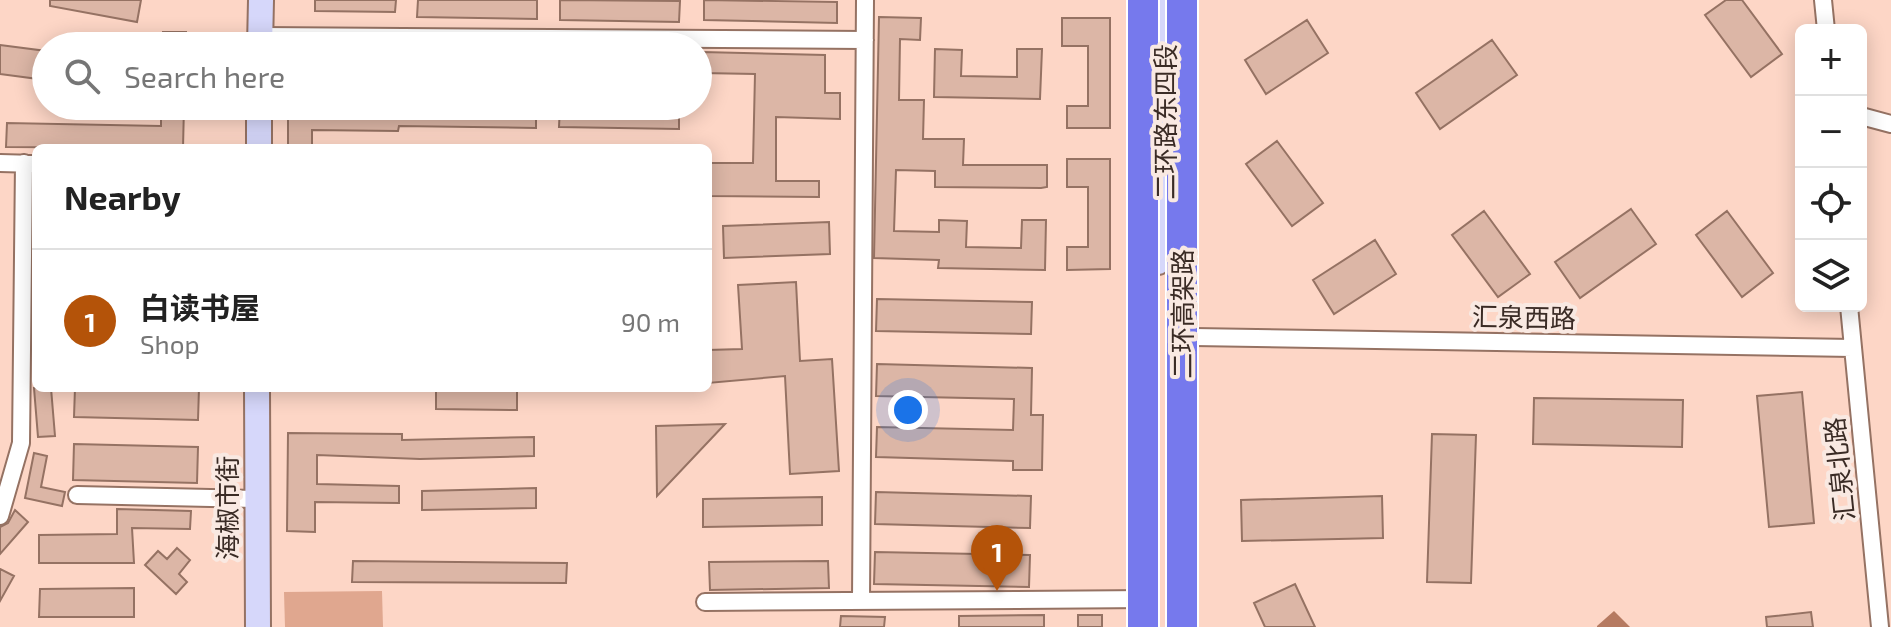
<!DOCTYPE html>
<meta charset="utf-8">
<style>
body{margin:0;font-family:"Exo 2","Noto Sans SC",sans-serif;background:#f2f2f2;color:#222}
.controls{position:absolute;right:24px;top:24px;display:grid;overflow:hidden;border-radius:12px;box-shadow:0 4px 20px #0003}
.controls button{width:72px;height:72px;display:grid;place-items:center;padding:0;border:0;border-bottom:2px solid #e0e0e0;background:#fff;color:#222;font:40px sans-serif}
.you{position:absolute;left:908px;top:410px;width:28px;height:28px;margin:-20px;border:6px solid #fff;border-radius:50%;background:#1a73e8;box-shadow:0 0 0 12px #1a73e833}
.badge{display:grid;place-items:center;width:52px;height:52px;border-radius:50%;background:#b45309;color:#fff;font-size:26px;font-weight:700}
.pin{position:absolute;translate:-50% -66px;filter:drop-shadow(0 2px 4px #0008)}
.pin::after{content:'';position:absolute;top:42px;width:28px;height:24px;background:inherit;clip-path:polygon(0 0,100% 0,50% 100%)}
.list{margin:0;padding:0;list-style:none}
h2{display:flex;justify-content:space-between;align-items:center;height:104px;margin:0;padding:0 32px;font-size:34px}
h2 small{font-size:26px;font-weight:400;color:#767676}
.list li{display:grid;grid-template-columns:52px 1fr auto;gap:24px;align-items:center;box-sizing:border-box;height:144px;padding:0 32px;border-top:2px solid #e0e0e0}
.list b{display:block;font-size:30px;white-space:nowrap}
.list p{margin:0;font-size:26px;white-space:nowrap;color:#767676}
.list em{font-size:26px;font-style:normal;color:#767676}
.icon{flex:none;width:44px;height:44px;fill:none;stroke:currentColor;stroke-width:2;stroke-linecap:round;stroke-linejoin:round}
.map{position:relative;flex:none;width:1891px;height:627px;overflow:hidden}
.search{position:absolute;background:#fff;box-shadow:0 4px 20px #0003;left:32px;top:32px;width:680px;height:88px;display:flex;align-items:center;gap:20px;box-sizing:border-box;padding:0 28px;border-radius:44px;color:#767676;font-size:30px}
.panel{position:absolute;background:#fff;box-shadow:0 4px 20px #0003;left:32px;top:144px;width:680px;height:248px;border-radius:12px}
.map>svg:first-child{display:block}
.green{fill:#e0a78f}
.water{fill:#b67a61}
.building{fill:#dcb6a6;stroke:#957263;stroke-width:2}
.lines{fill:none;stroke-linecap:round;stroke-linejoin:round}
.street-casing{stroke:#957263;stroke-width:20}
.secondary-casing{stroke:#957263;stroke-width:28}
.street{stroke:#fff;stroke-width:16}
.secondary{stroke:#d6d7fa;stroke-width:24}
.highway-bridge-casing{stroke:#fff;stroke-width:34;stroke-linecap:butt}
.highway-bridge{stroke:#7679ed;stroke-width:30}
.labels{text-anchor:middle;stroke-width:8;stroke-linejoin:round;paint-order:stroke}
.street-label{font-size:26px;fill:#3a2b25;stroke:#f9e9e2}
</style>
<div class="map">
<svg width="1891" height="627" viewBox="0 0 1891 627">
<rect width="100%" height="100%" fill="#fdd6c6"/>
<!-- green -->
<path class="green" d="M382,591L383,627H285L284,592Z"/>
<!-- water -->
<path class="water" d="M1614,611L1630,627H1597V626Z"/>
<!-- building -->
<path class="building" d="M50,0H141L137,22L50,6Z
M315,0H396L395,12L315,11Z
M418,0H537V19L417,17Z
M560,0L680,1L679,22L560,20Z
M704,0L837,2V23L704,20Z
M1726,0H1742L1782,54L1751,77L1705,15Z
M879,17L921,18L920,40L900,39L899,100H924L923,139H964L963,165H1047V187L1041,188L935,187V171L896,170L894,231L939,232V220L967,221L966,247L1021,248L1022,220H1046L1045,270L938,268L939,260L874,258Z
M1062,18H1110V128H1067V106H1088V46H1062Z
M1307,20L1328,53L1266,94L1245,60Z
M163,32H186V46H162Z
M1492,40L1517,75L1440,129L1416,93Z
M0,45L46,51V80L0,74Z
M935,49L962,50L961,76L1017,77V49H1042L1040,99L934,97Z
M702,52L825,55V93H840V119L776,117V181H819V197L710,196V163H753L755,74L702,73Z
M161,106H184L183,148L6,147L7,123L161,126Z
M288,106H312V110L416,111L417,106H536V128L399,126L398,131L312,130V148H288Z
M560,106L679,108V129L559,127Z
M1277,141L1323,203L1292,226L1246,164Z
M1067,159H1110V269L1067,270V247H1088V187H1067Z
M1631,209L1656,244L1580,298L1555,262Z
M1484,211L1530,274L1498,297L1452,235Z
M1727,211L1773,273L1742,297L1696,235Z
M829,222L830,254L724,258L723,226Z
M1375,240L1396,274L1334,314L1313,280Z
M796,282L800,361L832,359L839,471L790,474L785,376L708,383V350L742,349L738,285Z
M877,299L1032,302L1031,334L876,331Z
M877,364L1032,368L1031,415H1043L1042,470H1013V461L876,457L877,427L1013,430L1014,399L876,396Z
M34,388H51L55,436L38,437Z
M75,388H199L198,420L74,417Z
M436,389L517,390V410L436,409Z
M1802,392L1814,523L1769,527L1757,396Z
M1534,398L1683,400L1682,447L1533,444Z
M725,424L657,496L656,426Z
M288,433L402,434V440L534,437V456L420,459L317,455V484L399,486V503L315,502V532L287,531Z
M1432,434L1476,435L1471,583L1427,582Z
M74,444L198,447L197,483L73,480Z
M34,453L47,456L41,487L65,492L62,506L25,498Z
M536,488V508L422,510V491Z
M876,492L1031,496L1030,528L875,524Z
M1382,496L1383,538L1242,541L1241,500Z
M822,497V525L703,527V499Z
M117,509L191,511L190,529L132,528L134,563H39V535L117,534Z
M15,510L28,522L0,554V527L8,523Z
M177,548L190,560L179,574L187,582L176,594L145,565L158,551L167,559Z
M875,552L1030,555L1029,587L874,584Z
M353,561L567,563L566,583L352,582Z
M828,561L829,588L710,590L709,562Z
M0,569L14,576L0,601Z
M1295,584L1315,627H1265L1254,603Z
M134,588V617H39L40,589Z
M1811,612L1813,627H1767L1766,617Z
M1044,615V627H959V616Z
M1078,615H1102V627H1078Z
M841,616L885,617L884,627H840Z"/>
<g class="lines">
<!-- street casing -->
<g class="street-casing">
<path id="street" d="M1823,0L1826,30
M260,36L865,40
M1861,116L1891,124
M0,163L36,164
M1849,306L1880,627
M1194,337L1852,348
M77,495L255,499
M0,516L21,443L24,163
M861,601L865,0
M705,602L1149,599"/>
</g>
<!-- secondary casing -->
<g class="secondary-casing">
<path id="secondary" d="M260,46L261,0
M259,148V106
M1158,262V0
M257,388L258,627"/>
</g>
<!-- street -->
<use href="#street" class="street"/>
<!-- secondary -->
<use href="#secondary" class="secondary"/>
<!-- highway-bridge casing -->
<g class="highway-bridge-casing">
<path id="highway-bridge" d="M1182,0V627
M1143,627V0"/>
</g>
<!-- highway-bridge -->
<use href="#highway-bridge" class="highway-bridge"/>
</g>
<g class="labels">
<!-- street labels -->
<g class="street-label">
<text transform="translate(1166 122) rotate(-90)" y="9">二环路东四段</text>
<text transform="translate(1183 314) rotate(-90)" y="9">二环高架路</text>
<text transform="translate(1524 318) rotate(1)" y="9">汇泉西路</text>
<text transform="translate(1840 469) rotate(-96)" y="9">汇泉北路</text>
<text transform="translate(228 508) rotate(-90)" y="9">海椒市街</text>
</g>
</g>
</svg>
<div class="controls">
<button>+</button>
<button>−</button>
<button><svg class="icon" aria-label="locate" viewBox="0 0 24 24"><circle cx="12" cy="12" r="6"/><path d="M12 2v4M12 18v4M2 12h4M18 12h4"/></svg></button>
<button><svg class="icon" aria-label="layers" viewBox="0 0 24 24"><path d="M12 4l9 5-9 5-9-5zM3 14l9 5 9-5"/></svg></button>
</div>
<div class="you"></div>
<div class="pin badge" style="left:997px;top:591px">1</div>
<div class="search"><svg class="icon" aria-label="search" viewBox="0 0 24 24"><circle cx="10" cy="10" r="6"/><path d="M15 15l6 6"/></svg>Search here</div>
<section class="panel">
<h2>Nearby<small></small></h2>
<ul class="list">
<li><span class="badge">1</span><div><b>白读书屋</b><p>Shop</p></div><em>90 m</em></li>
</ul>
</section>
</div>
